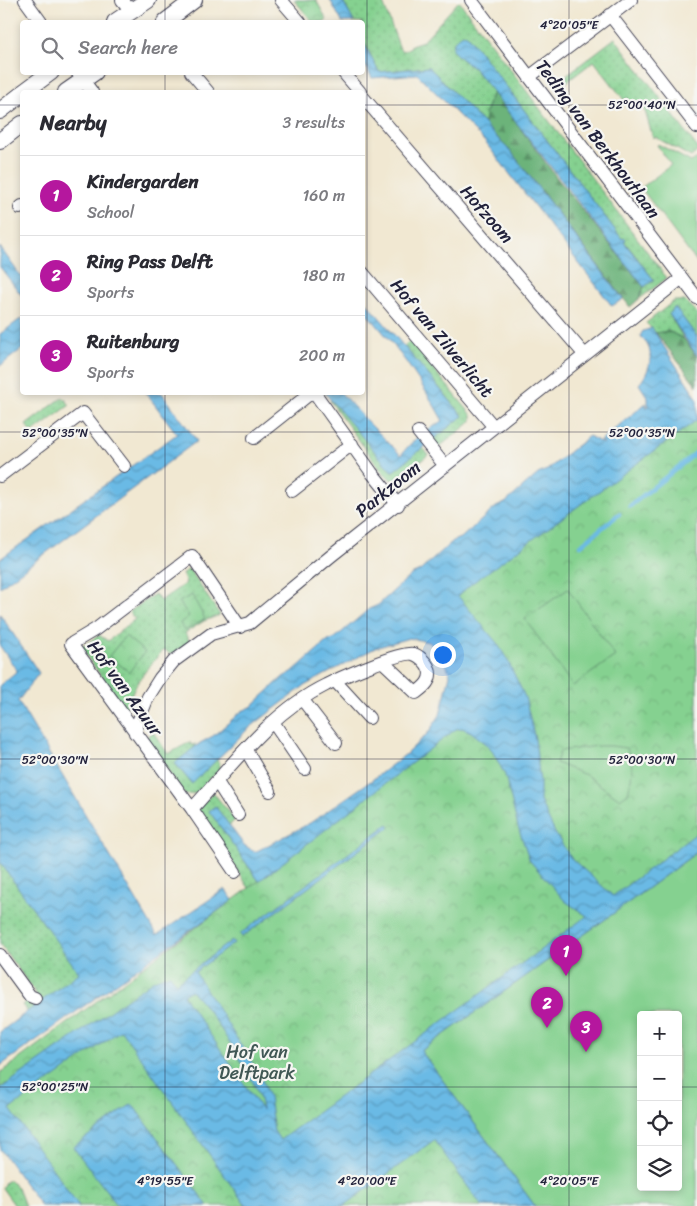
<!DOCTYPE html>
<meta charset="utf-8">
<style>
body{margin:0;font-family:Sriracha,sans-serif;background:#f7f7f7;color:#2b2b33}
.controls{position:absolute;right:15px;bottom:15px;display:grid;overflow:hidden;border-radius:5px;box-shadow:0 2px 8px #0003}
.controls button{width:45px;height:45px;display:grid;place-items:center;padding:0;border:0;border-bottom:1px solid #e1e1e2;background:#fff;color:#2b2b33;font:25px sans-serif}
.you{position:absolute;left:442px;top:654px;width:18px;height:18px;margin:-12px;border:4px solid #fff;border-radius:50%;background:#1a73e8;box-shadow:0 0 0 8px #1a73e833}
.badge{display:grid;place-items:center;width:32px;height:32px;border-radius:50%;background:#b5179e;color:#fff;font-size:16px;font-weight:700}
.pin{position:absolute;translate:-50% -41px;filter:drop-shadow(0 1px 2px #0008)}
.pin::after{content:'';position:absolute;top:26px;width:18px;height:15px;background:inherit;clip-path:polygon(0 0,100% 0,50% 100%)}
.list{margin:0;padding:0;list-style:none}
h2{display:flex;justify-content:space-between;align-items:center;height:65px;margin:0;padding:0 20px;font-size:21px}
h2 small{font-size:16px;font-weight:400;color:#7c7c81}
.list li{display:grid;grid-template-columns:32px 1fr auto;gap:15px;align-items:center;box-sizing:border-box;height:80px;padding:0 20px;border-top:1px solid #e1e1e2}
.list b{display:block;font-size:19px;white-space:nowrap}
.list p{margin:0;font-size:16px;white-space:nowrap;color:#7c7c81}
.list em{font-size:16px;font-style:normal;color:#7c7c81}
.icon{flex:none;width:28px;height:28px;fill:none;stroke:currentColor;stroke-width:2;stroke-linecap:round;stroke-linejoin:round}
.map{position:relative;flex:none;width:697px;height:1206px;overflow:hidden}
.search{position:absolute;background:#fff;box-shadow:0 2px 8px #0003;left:20px;top:20px;width:345px;height:55px;display:flex;align-items:center;gap:12px;box-sizing:border-box;padding:0 18px;border-radius:5px;color:#7c7c81;font-size:19px}
.panel{position:absolute;background:#fff;box-shadow:0 2px 8px #0003;left:20px;top:90px;width:345px;height:305px;border-radius:5px}
.map>svg:first-child{display:block}
.grass{fill:url(#grass-dots);stroke:#547a66}
.forest{fill:url(#forest-firs);stroke:#476a5a}
.park{fill:url(#park-crowns);stroke:#547a66}
.pitch{fill:#85d190;stroke:#547a66;fill-rule:evenodd}
.water{fill:url(#water-waves);stroke:#466e90;fill-rule:evenodd}
.lines{fill:none;stroke-linecap:round;stroke-linejoin:round}
.stream{stroke:#6abae5;stroke-width:4.5}
.minor-casing{stroke:#414052;stroke-width:14}
.tertiary-casing{stroke:#414052;stroke-width:18}
.minor{stroke:#fff;stroke-width:12}
.tertiary{stroke:#fff;stroke-width:16}
.ticks{fill:none;stroke:#22223b;stroke-width:1;stroke-opacity:0.45}
.labels{text-anchor:middle;stroke-width:4.5;stroke-linejoin:round;paint-order:stroke}
.street-label{font-size:18px;fill:#22223b;stroke:#f6f6f2}
.park-label{font-size:18px;fill:#405754;stroke:#f6f6f2}
.ticks-label{font-size:12px;text-anchor:middle;fill:#22223b;stroke:#f6f6f2;stroke-width:4.5;stroke-linejoin:round;paint-order:stroke}
</style>
<div class="map">
<svg width="697" height="1206" viewBox="0 0 697 1206">
<defs>
<pattern id="grass-dots" width="8" height="8" patternUnits="userSpaceOnUse" patternTransform="scale(1.25)"><rect width="8" height="8" fill="#85d190"/><path d="M2 2h.1M6 6h.1" fill="none" stroke="#73b37d" stroke-width="1.8" stroke-linecap="round"/></pattern>
<pattern id="forest-firs" width="22" height="20" patternUnits="userSpaceOnUse" patternTransform="scale(1.25)"><rect width="22" height="20" fill="#6cb37a"/><path d="M5 1l3.5 6h-7zM16 11l3.5 6h-7z" fill="#589165"/></pattern>
<pattern id="park-crowns" width="20" height="18" patternUnits="userSpaceOnUse" patternTransform="scale(1.25)"><rect width="20" height="18" fill="#85d190"/><path d="M2 6a3 3 0 1 1 6 0M12 15a3 3 0 1 1 6 0" fill="none" stroke="#73b37d"/></pattern>
<pattern id="water-waves" width="16" height="10" patternUnits="userSpaceOnUse" patternTransform="scale(1.25)"><rect width="16" height="10" fill="#6abae5"/><path d="M0 5q4-4 8 0t8 0" fill="none" stroke="#5797bb"/></pattern>
</defs>
<rect width="100%" height="100%" fill="#f6f6f2"/>
<filter id="ink" filterUnits="userSpaceOnUse"><feTurbulence type="fractalNoise" baseFrequency=".02" numOctaves="2"/><feDisplacementMap in="SourceGraphic" scale="10" xChannelSelector="R" yChannelSelector="G"/><feConvolveMatrix kernelMatrix="1 2 1 2 8 2 1 2 1" color-interpolation-filters="sRGB"/></filter>
<filter id="wash" filterUnits="userSpaceOnUse"><feTurbulence type="fractalNoise" baseFrequency=".0096" numOctaves="4" result="noise"/><feDisplacementMap in="SourceGraphic" scale="20" xChannelSelector="R" yChannelSelector="G"/><feGaussianBlur stdDeviation="1.12" result="paint"/><feColorMatrix in="noise" values="0 0 0 0 0 0 0 0 0 0 0 0 0 0 0 0 0 1.4 0 .05"/><feComposite in="paint" operator="in"/></filter>
<g filter="url(#wash)">
<rect width="100%" height="100%" fill="#f1e8d2"/>
<!-- grass -->
<path class="grass" d="M342,0H382L400,49L403,51L411,47V45L423,41L459,1L667,278L638,300L644,287L654,280L624,241V238L622,239L467,35L460,58L473,68L493,92L485,113L484,124L429,67L379,72L363,40L362,22H354Z
M615,38L697,147V152L691,157L655,137L653,138L645,111L627,98L624,100L594,61L564,84L560,80Z
M674,301H685L697,313V337L675,307L669,314L684,339L668,331L656,333L646,323Z
M410,341L472,415V421L438,448L432,440L463,416L404,346Z
M63,397L70,405L32,433L26,425Z
M331,400L392,471L423,448L428,455L396,481L390,479L381,470L330,401Z
M189,569L220,615L204,621L185,633L190,642L171,655L164,649C146,670 134,683 125,710L81,648L99,635L108,641L135,619L129,612L155,594L160,601L186,583L182,574Z
M153,732L168,754L190,742L191,745L196,744L191,752L175,763L192,784L217,759L221,768L197,793L185,795L145,739Z
M213,792L235,820L229,826L215,806L209,811L259,881L249,888L197,809Z
M0,862L80,973L28,1012L22,1005L37,995L0,944V936L2,935L0,933Z
M9,1180L18,1188L25,1206H15L2,1188L5,1182Z"/>
<!-- forest -->
<path class="forest" d="M493,92L557,178L644,287L638,300L630,307L512,153L484,124L485,113Z
M668,331L684,339L697,356V386L656,333Z"/>
<!-- park -->
<path class="park" d="M294,0H316L327,20L323,22H313Z
M697,414V840L401,1055L511,1206H54L0,1132V1073L268,874L379,784L467,716L446,600Z
M192,595L205,619L184,631L180,623L189,616L179,602Z
M125,636L145,652L129,672L109,656Z"/>
<!-- pitch -->
<path class="pitch" d="M658,144L691,162L697,158V263L641,188L671,165L657,145Z
M568,589L615,656L573,686L525,619Z
M598,746H611L626,748C635,764 632,776 628,793L620,799L586,775L556,763L560,751Z
M697,852V1206H535L421,1051L614,913ZM641,1015H678V1187H641Z"/>
<!-- water -->
<path class="water" d="M330,0H342L354,22H342Z
M463,34L467,35L622,239L624,238L626,240L624,242L654,280L644,287L474,68L460,58L452,50C452,41 457,38 463,34Z
M362,40L379,72L429,67L512,153L623,299L612,306L485,142L417,74L372,78L363,61Z
M0,247L22,278V296L0,267Z
M363,298L463,416L392,472L325,393H341L366,420L401,455C413,439 426,430 443,421C421,381 395,343 363,310Z
M675,307L697,337V356L669,314Z
M22,318V349L0,366V334Z
M652,328L697,398V420L471,584L458,596L497,643L507,659L525,697L535,739L540,782V801L555,833L571,858L613,896L697,833V852L614,913L421,1051L535,1206H482L434,1140L344,1206H246L121,1030L10,1109L79,1206H41L0,1149V1089L154,980L170,974L176,983L232,940L234,943L195,972L261,1077L269,1097L274,1131L280,1140L587,916L565,901L530,861L518,827L505,775L495,756L489,746L471,732L462,728L456,729L259,881L209,811L215,806L244,845L255,852L310,823L372,780L405,755L428,733L440,715L450,675L443,655L429,642L409,638L375,648L304,686L248,729L192,784L175,763L200,743L213,736L242,711L251,707L283,677L292,672L326,642L335,638L369,609L378,605L411,575L420,571L453,541L462,537L496,507L505,503L538,474L547,470L589,436L603,444V442L600,441L646,403V407H648V398L639,384C647,376 654,358 648,346C646,342 643,339 640,336L643,331ZM191,990C211,1012 223,1031 238,1057C248,1074 260,1090 262,1110L183,995Z
M146,393H162L197,441L0,587V559L177,434Z
M0,614L39,673L18,701L157,935L225,889L233,900L0,1066V1032L79,973L0,862V685L17,671L0,646Z
M388,824L390,827L242,937L240,934Z
M132,1104L208,1206H118L73,1147Z"/>
<g class="lines">
<!-- stream -->
<path class="stream" d="M630,506L697,452
M581,545L619,514"/>
</g>
</g>
<g filter="url(#ink)">
<g class="lines">
<!-- minor casing -->
<g class="minor-casing">
<path id="minor" d="M25,0L41,22
M122,0L131,11
M281,0L300,22
M471,0L697,298
M610,15L697,127
M77,72L92,92
M191,72L208,92
M343,72L360,92
M529,77L631,0
M362,96L584,354
M20,208L22,206
M362,272L494,427
M314,392L372,473L398,505
M418,432L445,466
M254,438L312,392
M0,476L83,413L124,466
M292,491L352,444
M335,681L369,718
M302,699L336,743
M273,722L305,769
M135,733L138,722L148,697L160,678L174,661L211,634L250,623L331,556L682,278
M246,750L270,791
M217,782L238,815
M192,809C232,765 272,711 326,685C339,678 402,651 413,654C419,655 427,663 429,669C433,680 424,687 416,693L383,662
M235,872L192,809L71,644L96,629L192,556L240,627
M0,955L30,996L35,998"/>
</g>
<!-- tertiary casing -->
<g class="tertiary-casing">
<path id="tertiary" d="M115,22L148,0
M165,22L194,0
M24,92L51,72
M66,92L95,72
M0,111L22,94
M0,141L22,124"/>
</g>
<!-- minor -->
<use href="#minor" class="minor"/>
<!-- tertiary -->
<use href="#tertiary" class="tertiary"/>
</g>
</g>
<!-- ticks -->
<path class="ticks" d="M165,0V22M367,0V1206M569,0V1206M165,72V92M0,105H22M362,105H697M165,392V1206M0,432H697M0,759H697M0,1087H641M678,1087H697"/>
<g class="labels">
<!-- street labels -->
<g class="street-label">
<text transform="translate(598 139) rotate(53)" y="6">Teding van Berkhoutlaan</text>
<text transform="translate(487 214) rotate(49)" y="6">Hofzoom</text>
<text transform="translate(442 338) rotate(50)" y="6">Hof van Zilverlicht</text>
<text transform="translate(388 489) rotate(-39)" y="6">Parkzoom</text>
<text transform="translate(125 688) rotate(54)" y="6">Hof van Azuur</text>
</g>
<!-- park labels -->
<g class="park-label">
<text x="257" y="1058">Hof van<tspan x="257" dy="21">Delftpark</tspan></text>
</g>
</g>
<g class="ticks-label">
<text x="569" y="29">4°20'05"E</text>
<text x="642" y="109">52°00'40"N</text>
<text x="55" y="437">52°00'35"N</text>
<text x="642" y="437">52°00'35"N</text>
<text x="55" y="764">52°00'30"N</text>
<text x="642" y="764">52°00'30"N</text>
<text x="55" y="1091">52°00'25"N</text>
<text x="165" y="1185">4°19'55"E</text>
<text x="367" y="1185">4°20'00"E</text>
<text x="569" y="1185">4°20'05"E</text>
</g>
</svg>
<div class="controls">
<button>+</button>
<button>−</button>
<button><svg class="icon" aria-label="locate" viewBox="0 0 24 24"><circle cx="12" cy="12" r="6"/><path d="M12 2v4M12 18v4M2 12h4M18 12h4"/></svg></button>
<button><svg class="icon" aria-label="layers" viewBox="0 0 24 24"><path d="M12 4l9 5-9 5-9-5zM3 14l9 5 9-5"/></svg></button>
</div>
<div class="you"></div>
<div class="pin badge" style="left:566px;top:976px">1</div>
<div class="pin badge" style="left:547px;top:1028px">2</div>
<div class="pin badge" style="left:586px;top:1052px">3</div>
<div class="search"><svg class="icon" aria-label="search" viewBox="0 0 24 24"><circle cx="10" cy="10" r="6"/><path d="M15 15l6 6"/></svg>Search here</div>
<section class="panel">
<h2>Nearby<small>3 results</small></h2>
<ul class="list">
<li><span class="badge">1</span><div><b>Kindergarden</b><p>School</p></div><em>160 m</em></li>
<li><span class="badge">2</span><div><b>Ring Pass Delft</b><p>Sports</p></div><em>180 m</em></li>
<li><span class="badge">3</span><div><b>Ruitenburg</b><p>Sports</p></div><em>200 m</em></li>
</ul>
</section>
</div>
